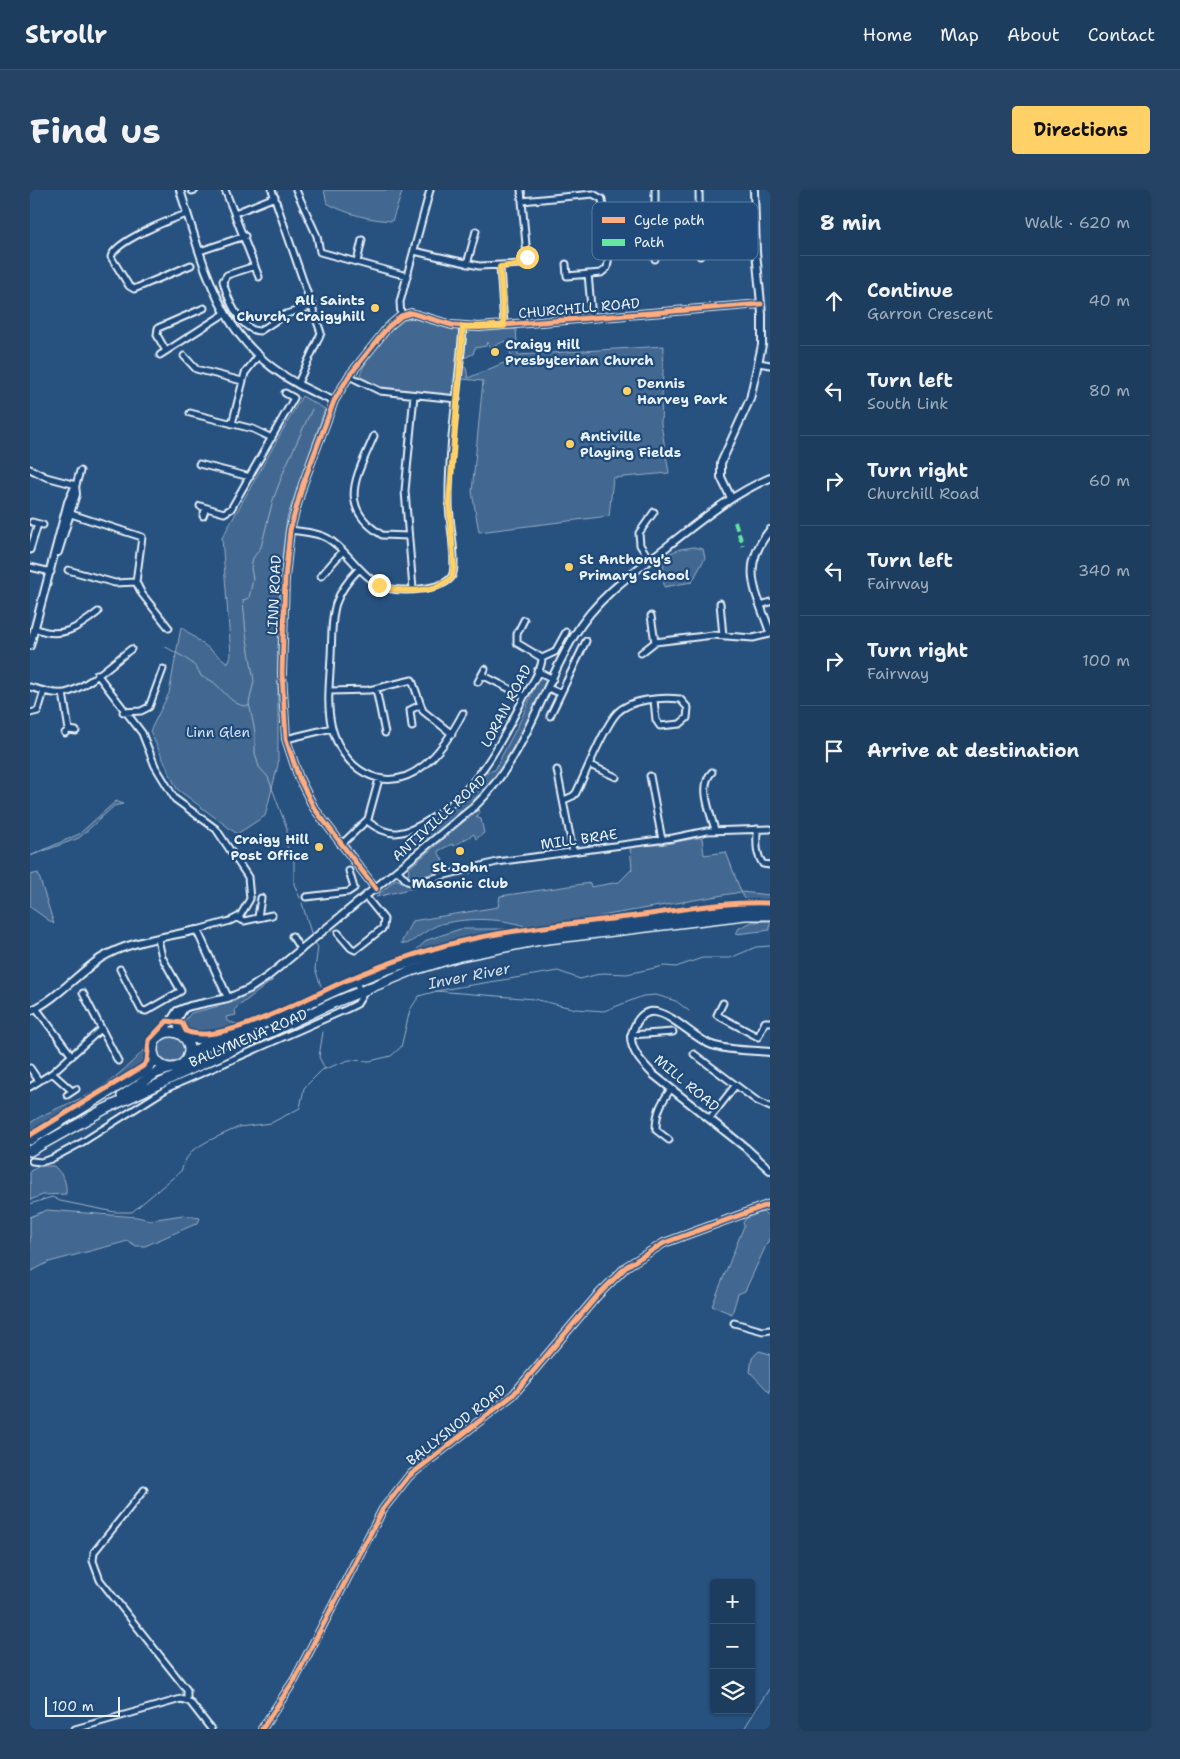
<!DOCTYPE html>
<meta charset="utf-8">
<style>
body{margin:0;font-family:"Shantell Sans",sans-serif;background:#254465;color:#f1f3f6}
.controls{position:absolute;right:15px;bottom:15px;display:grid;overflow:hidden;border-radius:5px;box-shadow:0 1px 4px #0004}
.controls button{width:45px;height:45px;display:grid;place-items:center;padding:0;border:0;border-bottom:1px solid #3b5674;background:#1d3d5f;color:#f1f3f6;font:25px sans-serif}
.scale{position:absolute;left:15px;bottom:12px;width:75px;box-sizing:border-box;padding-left:5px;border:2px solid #e8f1f8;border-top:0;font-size:14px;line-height:18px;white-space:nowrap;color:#e8f1f8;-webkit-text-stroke:4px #1f4a7a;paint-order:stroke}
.stop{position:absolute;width:15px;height:15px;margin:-11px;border:4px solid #ffd166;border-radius:50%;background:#fff}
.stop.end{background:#ffd166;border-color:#fff;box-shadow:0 1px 5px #0008}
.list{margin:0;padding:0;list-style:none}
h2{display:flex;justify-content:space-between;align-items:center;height:65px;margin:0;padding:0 20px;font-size:21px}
h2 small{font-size:16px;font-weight:400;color:#a0aebd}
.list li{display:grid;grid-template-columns:32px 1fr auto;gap:15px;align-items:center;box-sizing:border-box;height:90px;padding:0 20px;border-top:1px solid #3b5674}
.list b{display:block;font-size:19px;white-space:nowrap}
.list p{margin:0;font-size:16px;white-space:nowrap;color:#a0aebd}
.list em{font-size:16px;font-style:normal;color:#a0aebd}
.icon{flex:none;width:28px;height:28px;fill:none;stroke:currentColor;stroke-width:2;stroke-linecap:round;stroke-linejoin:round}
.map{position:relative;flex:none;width:740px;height:1539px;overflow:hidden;border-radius:5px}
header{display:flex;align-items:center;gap:30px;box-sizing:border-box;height:70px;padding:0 25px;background:#1d3d5f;border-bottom:1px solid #3b5674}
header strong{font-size:24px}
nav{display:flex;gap:28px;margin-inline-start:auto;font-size:18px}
.intro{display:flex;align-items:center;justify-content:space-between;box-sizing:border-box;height:120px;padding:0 30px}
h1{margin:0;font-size:35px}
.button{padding:12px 22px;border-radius:5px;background:#ffd166;color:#111;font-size:18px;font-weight:700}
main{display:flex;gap:30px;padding:0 30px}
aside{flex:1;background:#1d3d5f;border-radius:5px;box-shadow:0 1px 4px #0004}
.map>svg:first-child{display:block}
.green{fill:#436891;stroke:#96acc4}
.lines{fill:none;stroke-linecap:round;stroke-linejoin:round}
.stream{stroke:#9db3c9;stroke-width:1}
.minor-casing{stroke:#e8f1f8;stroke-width:9}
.tertiary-casing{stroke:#e8f1f8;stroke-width:10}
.trunk-casing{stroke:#e8f1f8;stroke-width:12}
.minor{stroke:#1f4a7a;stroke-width:5}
.tertiary{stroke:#1f4a7a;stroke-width:6}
.trunk{stroke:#1f4a7a;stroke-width:9}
.quiet{stroke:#66e7a1;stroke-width:4;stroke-dasharray:8 4;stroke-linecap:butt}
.cycleway-casing{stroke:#1f4a7a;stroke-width:8}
.cycleway{stroke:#ffac80;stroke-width:5}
.route{stroke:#ffd166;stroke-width:6}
.poi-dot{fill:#ffd166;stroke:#1f4a7a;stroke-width:2}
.labels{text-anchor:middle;stroke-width:4.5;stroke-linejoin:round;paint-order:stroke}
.poi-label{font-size:14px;font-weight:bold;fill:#e8f1f8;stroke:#1f4a7a;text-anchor:start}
.street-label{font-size:14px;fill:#e8f1f8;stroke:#1f4a7a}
.park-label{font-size:14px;fill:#d8e3ee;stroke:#1f4a7a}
.water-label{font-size:15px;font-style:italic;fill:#d5e2ec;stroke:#1f4a7a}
.key{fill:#1f4a7a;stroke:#5b7ca0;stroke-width:1}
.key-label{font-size:14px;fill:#e8f1f8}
</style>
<header>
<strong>Strollr</strong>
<nav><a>Home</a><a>Map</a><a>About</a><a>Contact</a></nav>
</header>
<div class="intro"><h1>Find us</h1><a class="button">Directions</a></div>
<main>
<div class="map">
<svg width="740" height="1539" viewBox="0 0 740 1539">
<rect width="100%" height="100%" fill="#27517f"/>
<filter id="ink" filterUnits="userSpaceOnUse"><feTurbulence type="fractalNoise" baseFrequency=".02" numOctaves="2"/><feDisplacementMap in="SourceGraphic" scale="10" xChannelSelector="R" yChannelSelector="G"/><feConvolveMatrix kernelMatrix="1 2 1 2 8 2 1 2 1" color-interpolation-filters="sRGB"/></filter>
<g filter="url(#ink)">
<!-- green -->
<path class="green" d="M294,0H373L362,31C341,30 316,24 297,13Z
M382,128L428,140L429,148L423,205L420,207C389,204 357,204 329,189C329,179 357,139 367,133C371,130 377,129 382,128Z
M486,139L488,165L634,156L631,234L639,283L583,288L579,326L449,342L442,302L453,191L432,189L433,176L436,178L438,188L483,169L475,151L460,158L457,152L456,156L445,158L443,164L434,168L437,145L441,141Z
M272,206L295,219L257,328L252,367L248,460V575L235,626L207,644L147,599L120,541L139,503L151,437L198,473L201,465L192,348Z
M664,357L673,359L675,368L662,392L634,397L633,366L650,359Z
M514,486L518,492L486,560L465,591L392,655L384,654L381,646C387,640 395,638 401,633C423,616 437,605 454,582L465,580C478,551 497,524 505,493L507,489Z
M86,611L93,614L84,616L49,648L0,666L49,644Z
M449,619L450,623L446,627L451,629L454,643L446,649L444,644L424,656L422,654L408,661L417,679L384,689L378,686L379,678Z
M667,648H672L674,665L696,662L711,702L740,705V713L715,711L711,702L501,738C473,728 441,727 411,734C400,737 388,748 377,754L371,753L382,731L468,717L470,706L560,693L561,697L589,692L602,679L600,657L636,654Z
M8,683L24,734L0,717V685Z
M366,689L383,698L346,707Z
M740,731V740L706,744L709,738L722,732Z
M430,739H479L383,763L397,750Z
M243,790L205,819L206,825L196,827L197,831L210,835L180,841H161L154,832L161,823L201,813Z
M128 859a13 13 0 1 1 26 0a13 13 0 1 1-26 0Z
M115,859L116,869L110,877L0,942V933C19,920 40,914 60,904C81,893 98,876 115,859Z
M10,976H24C33,985 37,991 36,1004L13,1005L0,1010V981Z
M17,1020L107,1027L120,1030L153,1025L170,1028L168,1033L115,1056H106L98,1051L19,1072L0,1082V1027Z
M732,1022L740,1026V1047L715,1101L708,1104L702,1124L682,1116L714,1036L713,1032L718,1027Z
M729,1161L740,1164V1203L720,1182L722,1168Z"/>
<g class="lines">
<!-- stream -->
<path class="stream" d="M134,456C147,464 166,471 171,486C175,489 179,489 182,491C193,499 203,518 219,516
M270,708L264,694V671L257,657V639L238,587L229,577L225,563V542L219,513L224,491L216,443L213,410L219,408L223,389L221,378L223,368L231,357L243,310L255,278L282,219
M272,713L282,746
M285,753L288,757L285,779L291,796
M406,801L504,809L546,819L574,821L613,806L626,805L646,811L659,821
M293,842L289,867L295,879
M0,1014L22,1007L30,1011L85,1022H102L151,981L156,969L163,960L178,951L209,937L241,933L270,918L274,898L292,880L319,870L340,871L361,866L371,857L380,820L389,806L411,800L528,781L550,789L573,783L597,784L634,776L646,777L672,768H700L726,757L740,756
M714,1539L739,1499"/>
<!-- minor casing -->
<g class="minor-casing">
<path id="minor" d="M195,0L229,87
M242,0L291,143L268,193
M266,0L287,46L290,62L377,86
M625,0V69
M669,0L670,66
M162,1L165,0
M492,11L563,4L572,9L579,66L577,78L571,83L537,86L536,74
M205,23L245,7
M157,24C141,29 85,51 81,67L99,96L104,99L161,75
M625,33L724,27
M170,61L215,46
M384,61L449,76L492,74L497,66L491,0
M327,72L332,50
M437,74L446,41
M225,76L197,85L193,91C197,107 210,141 230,141L256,124L283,116
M470,77L474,135
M558,84L562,128
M371,126L370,112L400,0
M136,161L127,145L128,138L174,118
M130,165L194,124
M154,166L166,179L212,191
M729,173L740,175
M319,186L350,201L427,209
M160,223L223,239L242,248
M202,234L215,183L229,165
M344,246C327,286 306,316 352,345L378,346
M169,274L220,287
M0,279L16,287L46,295L50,281
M170,316L194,323L201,319L264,208L255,203
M38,323L112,347L106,392L112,404L139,438
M173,326L176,318
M2,332L13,335
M260,340C272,342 286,342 297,348C320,361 331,390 358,398C372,402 414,400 422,386C428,374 419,330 419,314C418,256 429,196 433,137
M0,360L8,334
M620,370L610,355L609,343L624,322
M0,377L21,382
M329,379C299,410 303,425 301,466C300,489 296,515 302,538C307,556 318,574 335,583C380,607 414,559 433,523
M38,380L85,393L106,392
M291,386L312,362
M383,399L375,301L384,205
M690,413L693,446
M731,415L740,412
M621,426L625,452
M494,430L487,444V453L512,468
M5,438C30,450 48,438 68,422
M611,463L625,452L683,445L723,448L740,444
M512,468L525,462L536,442
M507,481L523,489
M67,484L112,543L125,576L145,609L186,639L218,687L220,709L210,726L200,731L167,740
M452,485L494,506
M448,492L455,479
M0,497C11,500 23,505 35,503C55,499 84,472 101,459
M518,498L530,503
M346,499L355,543
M300,501L339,500L382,490L393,521L422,544
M33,503L39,540
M93,522L111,521L119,517L133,479
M0,523L8,521L14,501
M520,526L556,451
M382,537L380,520L390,515
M35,543L39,540L46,541
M256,549L302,538
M560,575L586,587
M527,580L543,661
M682,582C668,596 681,624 685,640
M620,586L632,650
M534,610L543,606L546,603C556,583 574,537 587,523C600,509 632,507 650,509L658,518L657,528L650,534L630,536L626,530L624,510
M337,631C360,649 375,645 399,630C446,601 469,557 493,509C499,497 512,481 512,468
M727,639C727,651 725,663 733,674L740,675
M311,655L338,629L349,589
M368,681L377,691L384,693L467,672L643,648L677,641L740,639
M276,707L318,702L324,698L319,681
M228,727L231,708
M207,728L214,731L242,725
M308,743L321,758L325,760L353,738L354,729L336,707
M262,746L271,760
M90,779L111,820L116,821L151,801L132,767L128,749
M53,803L88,871
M693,813L687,825L728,847L735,832H740
M6,818L42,866
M601,845L643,842
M664,864L727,911L740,917
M0,878L9,891
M22,883L41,900
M0,897L22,883L71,839
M37,905L46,899
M680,928L705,896
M639,950L626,940C626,922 631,913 641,899
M2,971L11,972L21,969L51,953L138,898L317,819L327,814L332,806L326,792
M704,1133L733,1141L740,1140
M114,1300L64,1362L63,1371L70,1390L157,1500V1510
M45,1539L151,1509L160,1512L181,1539"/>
</g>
<!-- tertiary casing -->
<g class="tertiary-casing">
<path id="tertiary" d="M150,0C181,100 195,169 304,211
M701,308L691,287V273L720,209L732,155V124L726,62L724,0
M740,340C709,378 726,401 740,442
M28,362L46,304L45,295
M0,456L38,312L45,297
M346,699L284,618L269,588L256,549L252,483L255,388L260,340L273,294L304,211L319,186L358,137L371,126L381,123L422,135L449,137L731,114
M0,821C27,809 47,784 71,768C99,751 136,747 167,740L198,808
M149,844L147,830L153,820
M132,845L147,821L160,816L198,808L219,799L237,787L445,616C494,569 510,503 544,446C567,407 604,382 639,355C671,330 702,304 740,288
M740,862C721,860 700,861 682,855C656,846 616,790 601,847C601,862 614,875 624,885L716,958L740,980
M232,1539L265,1489L353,1319L379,1286L483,1205L567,1106L597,1076L634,1053L740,1014"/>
</g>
<!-- trunk casing -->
<g class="trunk-casing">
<path id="trunk" d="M123 860a18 18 0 1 1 36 0a18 18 0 1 1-36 0Z
M154,848C208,853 263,819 311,798C337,786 365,776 393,768C493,739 607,732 710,718H740
M158,865L171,857L222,846
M92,906L126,883L141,878
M0,950L118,878L124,865
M0,961L75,919L303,813L381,781L430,766L510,750L715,725H740"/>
</g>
<!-- minor -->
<use href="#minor" class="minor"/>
<!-- tertiary -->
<use href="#tertiary" class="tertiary"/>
<!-- trunk -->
<use href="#trunk" class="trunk"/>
<!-- quiet -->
<path class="quiet" d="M705,332L713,356"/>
<!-- cycleway casing -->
<g class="cycleway-casing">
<path id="cycleway" d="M346,699L284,618L269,588L256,549L252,483L255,388L260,340L273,294L304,211L319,186L358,137L371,126L381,123L422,135L449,137L731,114
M0,945L113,876L117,871L119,850L137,831L152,833L156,841C189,857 282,805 315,791C359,772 405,756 451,747C500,737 549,733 597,727C645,721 692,711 740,713
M232,1539L265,1489L353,1319L379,1286L483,1205L567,1106L597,1076L634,1053L740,1014"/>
</g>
<!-- cycleway -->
<use href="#cycleway" class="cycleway"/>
</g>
</g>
<g class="lines" filter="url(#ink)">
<!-- route -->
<path class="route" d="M349,395C368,403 407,404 422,387L424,376L419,312L433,137L474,136L470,77L492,74L497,67"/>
</g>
<!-- markers -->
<g class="poi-dot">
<circle cx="345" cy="118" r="5"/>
<circle cx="465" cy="162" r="5"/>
<circle cx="597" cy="201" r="5"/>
<circle cx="540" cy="254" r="5"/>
<circle cx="539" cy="377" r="5"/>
<circle cx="289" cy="657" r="5"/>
<circle cx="430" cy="661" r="5"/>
</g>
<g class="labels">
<!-- poi labels -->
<g class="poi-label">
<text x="335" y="115" text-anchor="end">All Saints<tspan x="335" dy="16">Church, Craigyhill</tspan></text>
<text x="475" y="159">Craigy Hill<tspan x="475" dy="16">Presbyterian Church</tspan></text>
<text x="607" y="198">Dennis<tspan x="607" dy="16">Harvey Park</tspan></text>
<text x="550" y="251">Antiville<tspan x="550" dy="16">Playing Fields</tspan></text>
<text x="549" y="374">St Anthony's<tspan x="549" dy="16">Primary School</tspan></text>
<text x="279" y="654" text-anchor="end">Craigy Hill<tspan x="279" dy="16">Post Office</tspan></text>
<text x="430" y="682" text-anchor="middle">St John<tspan x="430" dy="16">Masonic Club</tspan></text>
</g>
<!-- street labels -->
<g class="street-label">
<text transform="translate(549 118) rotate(-5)" y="5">CHURCHILL ROAD</text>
<text transform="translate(244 405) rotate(-87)" y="5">LINN ROAD</text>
<text transform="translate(476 516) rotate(-62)" y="5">LORAN ROAD</text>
<text transform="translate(409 628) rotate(-42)" y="5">ANTIVILLE ROAD</text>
<text transform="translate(549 649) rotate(-8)" y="5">MILL BRAE</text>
<text transform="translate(218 848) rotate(-23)" y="5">BALLYMENA ROAD</text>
<text transform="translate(657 893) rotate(40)" y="5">MILL ROAD</text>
<text transform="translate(426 1235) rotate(-38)" y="5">BALLYSNOD ROAD</text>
</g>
<!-- park labels -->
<g class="park-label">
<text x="188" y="547">Linn Glen</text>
</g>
<!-- water labels -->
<g class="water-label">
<text transform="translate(439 786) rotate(-11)" y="5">Inver River</text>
</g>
</g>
<!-- legend -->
<rect x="562" y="12" width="166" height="58" rx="8" class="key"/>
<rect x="572" y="27" width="23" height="6" fill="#ffac80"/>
<rect x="572" y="49" width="23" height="7" fill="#66e7a1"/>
<g class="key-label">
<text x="604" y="35">Cycle path</text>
<text x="604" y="57">Path</text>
</g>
</svg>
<div class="controls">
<button>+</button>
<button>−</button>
<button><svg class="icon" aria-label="layers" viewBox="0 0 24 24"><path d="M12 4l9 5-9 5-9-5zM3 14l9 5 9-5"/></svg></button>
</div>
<div class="scale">100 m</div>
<div class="stop" style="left:497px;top:67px"></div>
<div class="stop end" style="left:349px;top:395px"></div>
</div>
<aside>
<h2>8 min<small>Walk · 620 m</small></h2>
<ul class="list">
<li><svg class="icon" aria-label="ahead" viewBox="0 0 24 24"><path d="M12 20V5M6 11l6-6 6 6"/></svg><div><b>Continue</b><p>Garron Crescent</p></div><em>40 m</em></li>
<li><svg class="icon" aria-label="left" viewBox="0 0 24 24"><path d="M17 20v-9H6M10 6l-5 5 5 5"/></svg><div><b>Turn left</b><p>South Link</p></div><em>80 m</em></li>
<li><svg class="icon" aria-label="right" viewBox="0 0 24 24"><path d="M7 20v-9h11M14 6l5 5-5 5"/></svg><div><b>Turn right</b><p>Churchill Road</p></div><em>60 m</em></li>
<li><svg class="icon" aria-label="left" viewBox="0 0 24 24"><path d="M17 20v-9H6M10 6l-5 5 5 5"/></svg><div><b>Turn left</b><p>Fairway</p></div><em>340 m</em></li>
<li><svg class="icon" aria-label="right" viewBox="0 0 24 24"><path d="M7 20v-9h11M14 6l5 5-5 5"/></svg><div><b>Turn right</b><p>Fairway</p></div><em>100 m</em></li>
<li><svg class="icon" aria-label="arrive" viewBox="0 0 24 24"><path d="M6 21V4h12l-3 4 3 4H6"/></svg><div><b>Arrive at destination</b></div></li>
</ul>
</aside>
</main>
